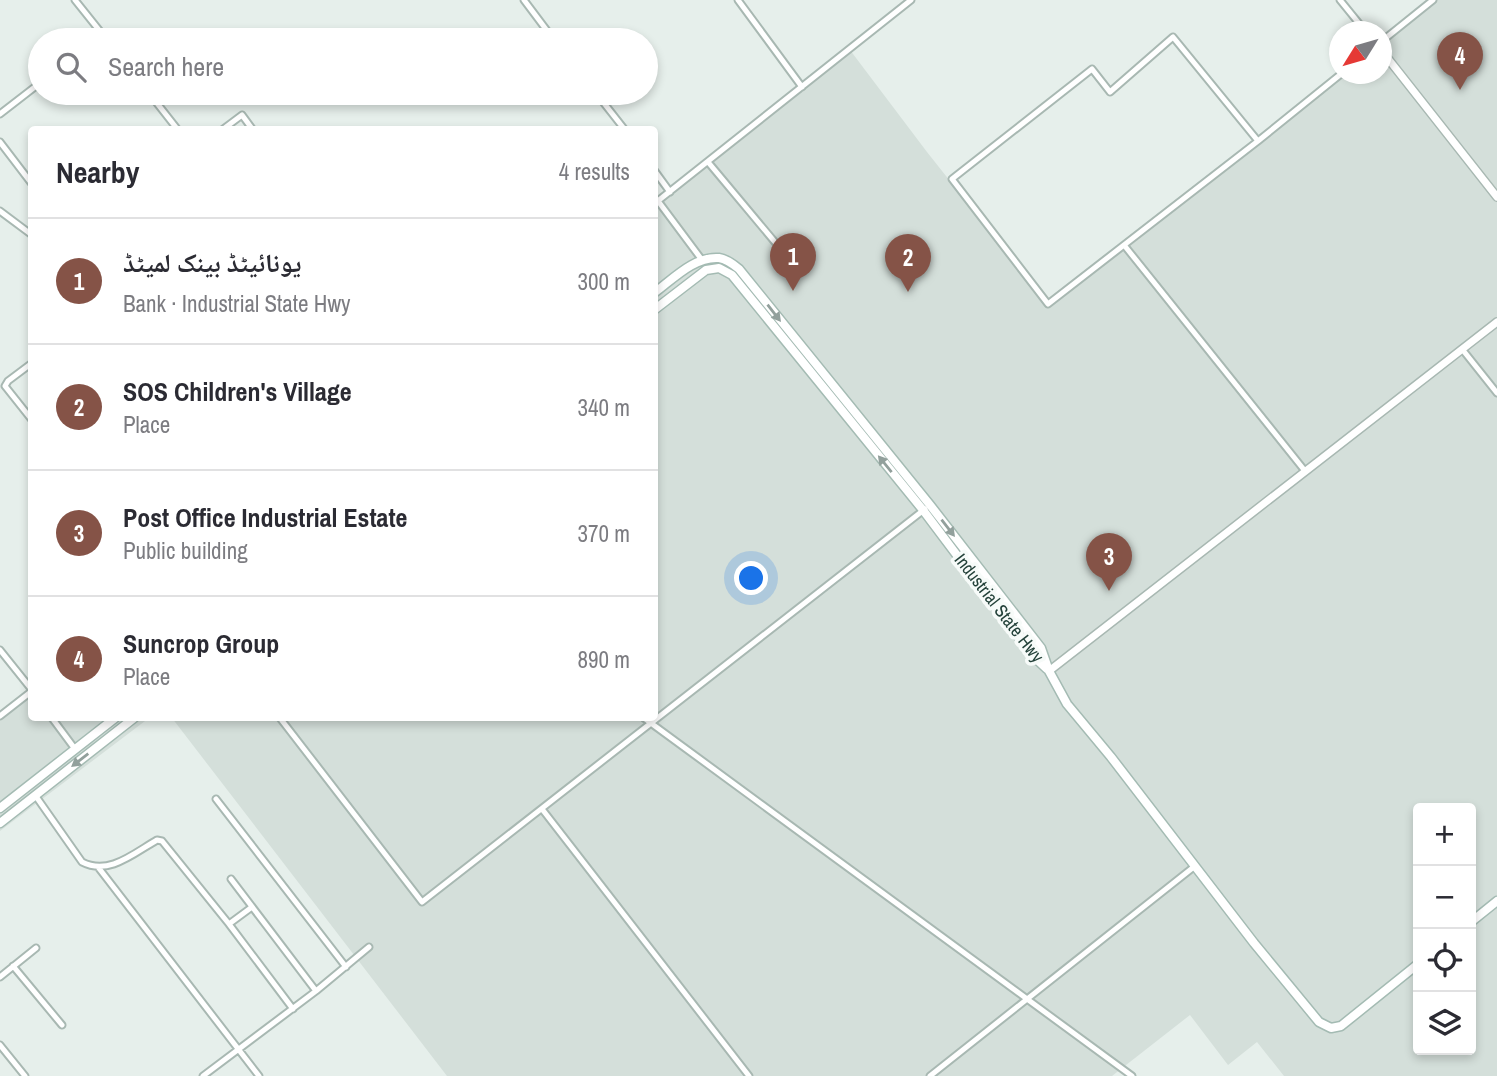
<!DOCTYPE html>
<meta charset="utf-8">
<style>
body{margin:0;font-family:"Archivo Narrow","Noto Naskh Arabic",sans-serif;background:#f7f7f7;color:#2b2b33}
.controls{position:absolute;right:21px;bottom:21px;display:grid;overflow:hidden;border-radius:7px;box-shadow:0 4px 10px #0003}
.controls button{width:63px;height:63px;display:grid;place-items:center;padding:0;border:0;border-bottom:2px solid #e1e1e2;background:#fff;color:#2b2b33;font:35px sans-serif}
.compass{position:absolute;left:1329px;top:21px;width:63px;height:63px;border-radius:50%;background:#fff;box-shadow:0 4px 10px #0003;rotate:233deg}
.you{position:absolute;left:752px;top:579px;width:24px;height:24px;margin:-18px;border:5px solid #fff;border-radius:50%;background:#1a73e8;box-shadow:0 0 0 10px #1a73e833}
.badge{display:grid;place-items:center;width:46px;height:46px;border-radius:50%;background:#855347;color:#fff;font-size:23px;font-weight:700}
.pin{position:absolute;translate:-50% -58px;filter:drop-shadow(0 2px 4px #0008)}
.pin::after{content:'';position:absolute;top:37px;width:24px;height:21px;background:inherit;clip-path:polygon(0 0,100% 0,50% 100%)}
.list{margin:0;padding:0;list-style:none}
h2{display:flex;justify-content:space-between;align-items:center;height:91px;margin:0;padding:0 28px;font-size:30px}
h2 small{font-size:23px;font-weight:400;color:#7c7c81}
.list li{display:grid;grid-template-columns:46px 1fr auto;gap:21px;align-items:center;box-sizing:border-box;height:126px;padding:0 28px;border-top:2px solid #e1e1e2}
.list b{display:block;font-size:26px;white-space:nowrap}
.list p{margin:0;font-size:23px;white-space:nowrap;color:#7c7c81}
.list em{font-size:23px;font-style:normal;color:#7c7c81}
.icon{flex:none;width:38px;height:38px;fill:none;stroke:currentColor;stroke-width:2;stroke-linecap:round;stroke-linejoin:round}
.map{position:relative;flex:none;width:1497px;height:1076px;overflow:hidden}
.search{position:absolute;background:#fff;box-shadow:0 4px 10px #0003;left:28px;top:28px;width:630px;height:77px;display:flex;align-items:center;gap:18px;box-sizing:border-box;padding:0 24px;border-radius:38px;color:#7c7c81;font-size:26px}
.panel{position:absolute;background:#fff;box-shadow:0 4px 10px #0003;left:28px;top:126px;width:630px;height:595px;border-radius:7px}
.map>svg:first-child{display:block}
.built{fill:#d4dfda;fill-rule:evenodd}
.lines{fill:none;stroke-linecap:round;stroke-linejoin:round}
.minor-casing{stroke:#a8b8b2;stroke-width:9}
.tertiary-casing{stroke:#a8b8b2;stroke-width:10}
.secondary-casing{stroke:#a4bbb3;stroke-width:11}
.minor{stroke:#fff;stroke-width:5}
.tertiary{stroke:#fff;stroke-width:7}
.secondary{stroke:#fff;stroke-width:8}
.oneway{fill:#92a09c}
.labels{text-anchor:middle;stroke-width:7;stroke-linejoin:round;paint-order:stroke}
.street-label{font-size:18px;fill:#24423a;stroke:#f7fbf9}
</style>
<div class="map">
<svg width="1497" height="1076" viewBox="0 0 1497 1076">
<rect width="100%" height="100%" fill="#e6efeb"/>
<!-- built -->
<path class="built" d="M1435,0H1497V1076H1284L1257,1042L1228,1065L1190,1015L1112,1076H447L172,718H654L655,204L850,50L927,152L1045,301L1339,73L1382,74V41ZM1418,808H1471V1050H1418Z
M31,691L32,718H149L0,831V716Z"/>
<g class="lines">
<!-- minor casing -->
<g class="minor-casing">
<path id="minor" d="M75,0L107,40
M524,0L554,40
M738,0L802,87
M1340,0L1366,32
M1382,41L1433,0
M149,93L178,130
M596,93L625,130
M0,114L40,83
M222,130L242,115L253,130
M1258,141L1341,74
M0,142L32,184
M708,162L789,259
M654,170L670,192
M658,201L702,260
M654,204L911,0
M0,211L32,235
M1124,245L1258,141L1173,37L1110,92L1092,69L952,179L1048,304L1124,245L1305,471
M1462,349L1497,393
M32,363L8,381L5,386L32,420
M0,650L32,690
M0,716L32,691
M52,718L75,749
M280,718L422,902L925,509
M644,718L1132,1076
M35,795L82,862C109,876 134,853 157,840L162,841L229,924L293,1009
M216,799L346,967
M542,809L749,1076
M98,867L259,1076
M231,879L316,991
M229,924L252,907
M13,966L62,1025
M0,977L36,948
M0,1045L25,1076
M203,1076L316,991L369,947
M930,1076L1195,866"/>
</g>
<!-- tertiary casing -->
<g class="tertiary-casing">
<path id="tertiary" d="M1382,51L1497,197
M1049,671L1497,322"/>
</g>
<!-- secondary casing -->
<g class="secondary-casing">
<path id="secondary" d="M654,293C672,280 694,256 719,258C726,259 733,264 739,269L930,505L1041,648L1049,671L1067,704L1111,757L1254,943L1319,1022L1331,1028L1341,1026L1418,964
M654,310L706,270L719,268L732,275L923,510L1032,655L1047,669
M0,808L115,718
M0,823L134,718
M1471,922L1497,901"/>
</g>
<!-- minor -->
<use href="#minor" class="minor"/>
<!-- tertiary -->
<use href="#tertiary" class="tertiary"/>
<!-- secondary -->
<use href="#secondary" class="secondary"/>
</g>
<!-- one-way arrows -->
<defs><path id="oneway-solid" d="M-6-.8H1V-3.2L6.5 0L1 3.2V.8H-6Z" transform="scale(1.75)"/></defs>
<g class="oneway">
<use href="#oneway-solid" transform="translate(774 313) rotate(52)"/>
<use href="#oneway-solid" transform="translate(885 464) rotate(-129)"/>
<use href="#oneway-solid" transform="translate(948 528) rotate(52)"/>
<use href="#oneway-solid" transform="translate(80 760) rotate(142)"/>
</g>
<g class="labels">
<!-- street labels -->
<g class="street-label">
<text transform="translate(999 608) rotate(52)" y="6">Industrial State Hwy</text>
</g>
</g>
</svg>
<div class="controls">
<button>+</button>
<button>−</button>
<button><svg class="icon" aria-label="locate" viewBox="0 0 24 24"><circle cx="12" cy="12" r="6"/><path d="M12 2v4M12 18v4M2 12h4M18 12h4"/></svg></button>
<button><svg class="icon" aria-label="layers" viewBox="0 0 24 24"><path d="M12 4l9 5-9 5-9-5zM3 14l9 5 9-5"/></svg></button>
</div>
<svg class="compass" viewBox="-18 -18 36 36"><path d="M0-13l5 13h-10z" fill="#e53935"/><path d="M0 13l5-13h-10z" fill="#7c7c81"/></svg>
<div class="you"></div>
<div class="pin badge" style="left:793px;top:291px">1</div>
<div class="pin badge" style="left:908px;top:292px">2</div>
<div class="pin badge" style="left:1109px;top:591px">3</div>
<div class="pin badge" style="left:1460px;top:90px">4</div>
<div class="search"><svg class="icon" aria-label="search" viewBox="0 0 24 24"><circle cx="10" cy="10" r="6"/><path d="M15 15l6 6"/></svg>Search here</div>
<section class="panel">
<h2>Nearby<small>4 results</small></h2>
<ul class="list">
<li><span class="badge">1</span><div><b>یونائیٹڈ بینک لمیٹڈ</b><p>Bank · Industrial State Hwy</p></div><em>300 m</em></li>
<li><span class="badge">2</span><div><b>SOS Children's Village</b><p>Place</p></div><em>340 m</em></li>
<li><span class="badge">3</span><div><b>Post Office Industrial Estate</b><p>Public building</p></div><em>370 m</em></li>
<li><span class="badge">4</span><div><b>Suncrop Group</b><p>Place</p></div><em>890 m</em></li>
</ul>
</section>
</div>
